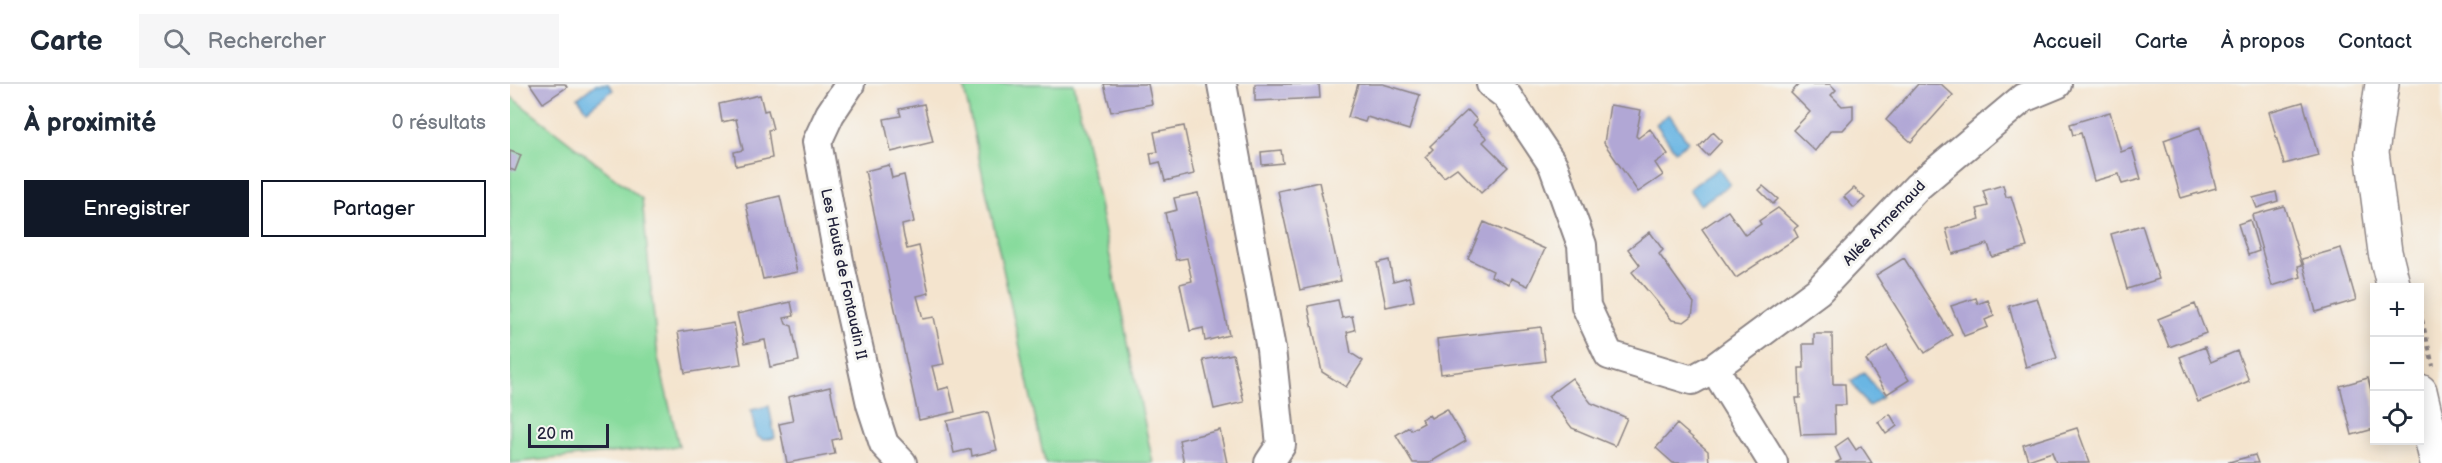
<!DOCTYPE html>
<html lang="fr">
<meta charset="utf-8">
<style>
body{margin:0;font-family:"Balsamiq Sans",sans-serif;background:#f6f6f7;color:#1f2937}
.controls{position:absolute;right:18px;bottom:18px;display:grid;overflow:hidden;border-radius:0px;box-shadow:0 3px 15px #0003}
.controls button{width:54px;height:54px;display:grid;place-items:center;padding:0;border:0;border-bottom:2px solid #e0e1e3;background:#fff;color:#1f2937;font:30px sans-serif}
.scale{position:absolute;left:18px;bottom:15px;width:81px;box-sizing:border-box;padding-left:6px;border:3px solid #22223b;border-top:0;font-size:16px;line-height:21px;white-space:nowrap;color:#22223b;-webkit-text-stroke:4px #f6f6f2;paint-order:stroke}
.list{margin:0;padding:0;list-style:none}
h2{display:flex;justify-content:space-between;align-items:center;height:78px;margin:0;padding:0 24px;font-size:26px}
h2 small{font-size:20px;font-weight:400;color:#747a83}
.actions{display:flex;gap:12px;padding:18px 24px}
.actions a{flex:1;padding:14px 0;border:2px solid #111827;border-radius:0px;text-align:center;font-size:21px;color:#111827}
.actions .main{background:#111827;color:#fff}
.icon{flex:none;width:33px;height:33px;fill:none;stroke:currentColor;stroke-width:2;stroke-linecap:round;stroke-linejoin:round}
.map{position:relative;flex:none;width:1932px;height:379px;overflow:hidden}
header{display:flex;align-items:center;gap:36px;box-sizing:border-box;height:84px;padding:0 30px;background:#fff;border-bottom:2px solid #e0e1e3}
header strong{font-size:28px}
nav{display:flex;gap:33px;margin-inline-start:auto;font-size:21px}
.search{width:420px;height:54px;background:#f6f6f7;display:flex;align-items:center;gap:15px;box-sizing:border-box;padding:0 21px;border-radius:0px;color:#747a83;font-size:22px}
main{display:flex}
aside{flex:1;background:#fff}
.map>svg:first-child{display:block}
.green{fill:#88db9d;stroke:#557e6c;stroke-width:1.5}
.water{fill:#6ab6e3;stroke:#466c8f;stroke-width:1.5}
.building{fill:#b1a7d5}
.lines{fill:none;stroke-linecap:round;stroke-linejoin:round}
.minor-casing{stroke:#8b8384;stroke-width:32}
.tertiary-casing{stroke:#8b8384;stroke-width:36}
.path{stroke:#8b8384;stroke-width:4;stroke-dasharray:4.5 4.5;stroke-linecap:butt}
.minor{stroke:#fff;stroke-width:28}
.tertiary{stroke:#fff;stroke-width:33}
.labels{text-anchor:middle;stroke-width:6;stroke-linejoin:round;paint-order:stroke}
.street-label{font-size:15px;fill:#22223b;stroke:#f6f6f2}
</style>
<header>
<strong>Carte</strong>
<div class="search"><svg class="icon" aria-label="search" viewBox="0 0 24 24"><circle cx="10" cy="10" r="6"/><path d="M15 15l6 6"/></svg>Rechercher</div>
<nav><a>Accueil</a><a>Carte</a><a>À propos</a><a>Contact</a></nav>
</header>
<main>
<aside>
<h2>À proximité<small>0 résultats</small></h2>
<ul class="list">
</ul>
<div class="actions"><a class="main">Enregistrer</a><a>Partager</a></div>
</aside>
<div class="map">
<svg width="1932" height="379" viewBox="0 0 1932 379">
<rect width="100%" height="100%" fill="#f6f6f2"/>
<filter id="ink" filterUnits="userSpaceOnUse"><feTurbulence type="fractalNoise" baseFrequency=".0167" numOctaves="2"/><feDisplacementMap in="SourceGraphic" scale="12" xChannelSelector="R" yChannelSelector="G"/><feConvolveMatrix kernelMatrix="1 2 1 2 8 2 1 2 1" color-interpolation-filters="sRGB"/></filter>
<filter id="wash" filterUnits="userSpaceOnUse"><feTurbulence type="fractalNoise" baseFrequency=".008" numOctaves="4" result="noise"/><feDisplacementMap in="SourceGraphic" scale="24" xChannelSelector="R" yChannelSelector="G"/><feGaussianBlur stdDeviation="1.35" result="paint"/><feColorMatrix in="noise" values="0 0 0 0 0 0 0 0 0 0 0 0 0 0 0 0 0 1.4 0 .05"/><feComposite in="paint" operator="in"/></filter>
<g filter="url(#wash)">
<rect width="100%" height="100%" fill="#f4e4ce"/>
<!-- green -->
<path class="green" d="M453,0H564L643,379H535Z
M0,12L132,115L148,274L169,362L0,379Z"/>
<!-- water -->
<path class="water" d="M86,0H98L103,6L77,26L68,14Z
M1159,30L1178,58L1165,67L1146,40Z
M1209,84L1220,100L1190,121L1179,105Z
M1354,288L1372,313L1358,323L1341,297Z
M259,322L265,354L253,356L246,352L241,326Z"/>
<g id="blocks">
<!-- building -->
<path class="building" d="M20,0H55L57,3L33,19Z
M594,0H638L642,20L601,28Z
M745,0H809L810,14L745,17Z
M848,0H873L910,11L899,46L857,33L855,38L838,33Z
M1289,0H1320L1326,6L1321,11L1332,22L1343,21V35L1333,46H1321L1305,67L1283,46L1300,28L1281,9Z
M1408,0H1431L1443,11L1401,58L1376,36Z
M250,11L254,27L258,26L263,45L258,46L262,74L226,82L224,68L233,66L226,35L212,38L209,20Z
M1793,18L1808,71L1774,80L1759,28Z
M414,20L423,58L381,68L374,35L391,32L389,25Z
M1100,21L1131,26L1126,52L1128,54L1140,45L1158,70L1145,79L1153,91L1128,108L1094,59Z
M958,26L967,36L963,41L977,54L973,58L998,83L971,109L947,84L934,93L915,73L923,65L920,62Z
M1600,28L1611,68L1622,64L1631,95L1612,100L1609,90L1584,97L1571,49L1563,51L1560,40Z
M674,42L684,90L655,97L650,78L642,80L640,69L648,68L644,48Z
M1690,43L1706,104L1671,114L1654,56Z
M1203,48L1212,57L1198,72L1189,63Z
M771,66L773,79L752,81L751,68Z
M0,67L11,71L5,87L0,85Z
M379,81L382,94L394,91L404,138L392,141L394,153L397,165L409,162L419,209L407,212L410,223L413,235L424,233L434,280L422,282L428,306L439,303L445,328L409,336L355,87Z
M809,98L831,197L790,206L768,107Z
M1493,101L1496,113L1501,112L1517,163L1482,173L1478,160L1443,170L1436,145L1470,135L1467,125L1478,122L1473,107Z
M1253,102L1268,115L1263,120L1249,106Z
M1344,104L1355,114L1344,124L1334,113Z
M1766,108L1768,117L1747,124L1743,114Z
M688,109L719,251L695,257L693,244L680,247L670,200L682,197L677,174L666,176L655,129L667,126L664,114Z
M270,112L287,188L253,195L236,120Z
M1774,122L1792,181L1788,182L1791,193L1762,202L1742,131Z
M1268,124L1288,142L1284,145L1288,153L1226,194L1192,145L1218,127L1235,151L1251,140L1249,137Z
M1740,136L1749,167L1738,171L1728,140Z
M974,138L1035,165L1018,202L1001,194L999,200L981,192L983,187L958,175Z
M1632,141L1649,195L1617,205L1601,150Z
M1140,148L1153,166L1149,170L1184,219L1182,232L1174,238L1162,236L1122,188L1130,181L1118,165Z
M1831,164L1846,216L1806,228L1792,175Z
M1394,174L1442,251L1415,269L1366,191Z
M879,176L883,197L899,193L904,217L876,223L867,179Z
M1466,214L1468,220L1478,216L1484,232L1475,236L1478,243L1454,252L1441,222Z
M1527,214L1547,274L1516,283L1499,222Z
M828,216L832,234L842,232L845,246L837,248L841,269L853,277L836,303L812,288L798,222Z
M281,218L284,232L274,234L276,240L282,242L289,277L260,283L255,256L234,260L227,230Z
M1685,220L1696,249L1659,263L1648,235Z
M224,239L231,280L175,289L168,248Z
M1031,243L1035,277L931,290L927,255Z
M1304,250H1322L1323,300H1335L1336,321H1324L1325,350L1291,351L1286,314H1290L1289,284H1294L1293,260H1304Z
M1377,262L1399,296L1377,310L1356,276Z
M1695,263L1701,278L1727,267L1739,297L1688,318L1670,273Z
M723,270L734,318L704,325L693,276Z
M1062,294L1081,319L1117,334L1105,362L1062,344L1038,312Z
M1858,294L1864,318V345L1842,351L1830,302Z
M320,303L331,354L322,356L325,370L277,379L269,340L283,337L278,313Z
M937,325L956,357L919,379H903L886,351L899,343L901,346L914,339L911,335L919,331L921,334Z
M478,328L487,366L462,372L461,365L444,369L437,337Z
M1380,330L1387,342L1376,350L1368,338Z
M1167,340L1198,367L1199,379H1163L1146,364Z
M1567,344L1580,379H1546L1542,368L1518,376L1513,361Z
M710,346L717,379H674L669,356Z
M1338,354L1346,366L1351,362L1362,379H1325L1331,376L1325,363Z
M1745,371L1748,379H1720L1719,378Z"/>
</g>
</g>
<g filter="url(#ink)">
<use href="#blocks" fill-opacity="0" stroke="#8b8384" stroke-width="1.5"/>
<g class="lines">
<!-- minor casing -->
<g class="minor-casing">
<path id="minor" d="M340,0L320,30L307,58L329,177L361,320L374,360L392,379
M712,0L761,265L771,361L759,379
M981,0L997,12L1043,81L1072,161L1076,222L1099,271L1182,296L1204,284L1263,379
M1204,284L1308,207L1407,103L1513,14L1547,0"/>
</g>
<!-- tertiary casing -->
<g class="tertiary-casing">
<path id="tertiary" d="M1872,0L1862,68L1875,168L1884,204
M1910,307L1927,379"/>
</g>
<!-- path -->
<path class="path" d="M1910,227L1923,282"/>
<!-- minor -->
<use href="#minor" class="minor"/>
<!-- tertiary -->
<use href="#tertiary" class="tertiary"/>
</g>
</g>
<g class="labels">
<!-- street labels -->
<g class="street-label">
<text transform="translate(1374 139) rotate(-46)" y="5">Allée Armemaud</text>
<text transform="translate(334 190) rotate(78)" y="5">Les Hauts de Fontaudin II</text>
</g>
</g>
</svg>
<div class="controls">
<button>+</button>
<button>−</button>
<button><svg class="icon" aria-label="locate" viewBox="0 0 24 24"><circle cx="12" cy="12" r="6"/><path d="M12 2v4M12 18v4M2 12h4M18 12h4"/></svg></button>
</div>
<div class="scale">20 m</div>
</div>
</main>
